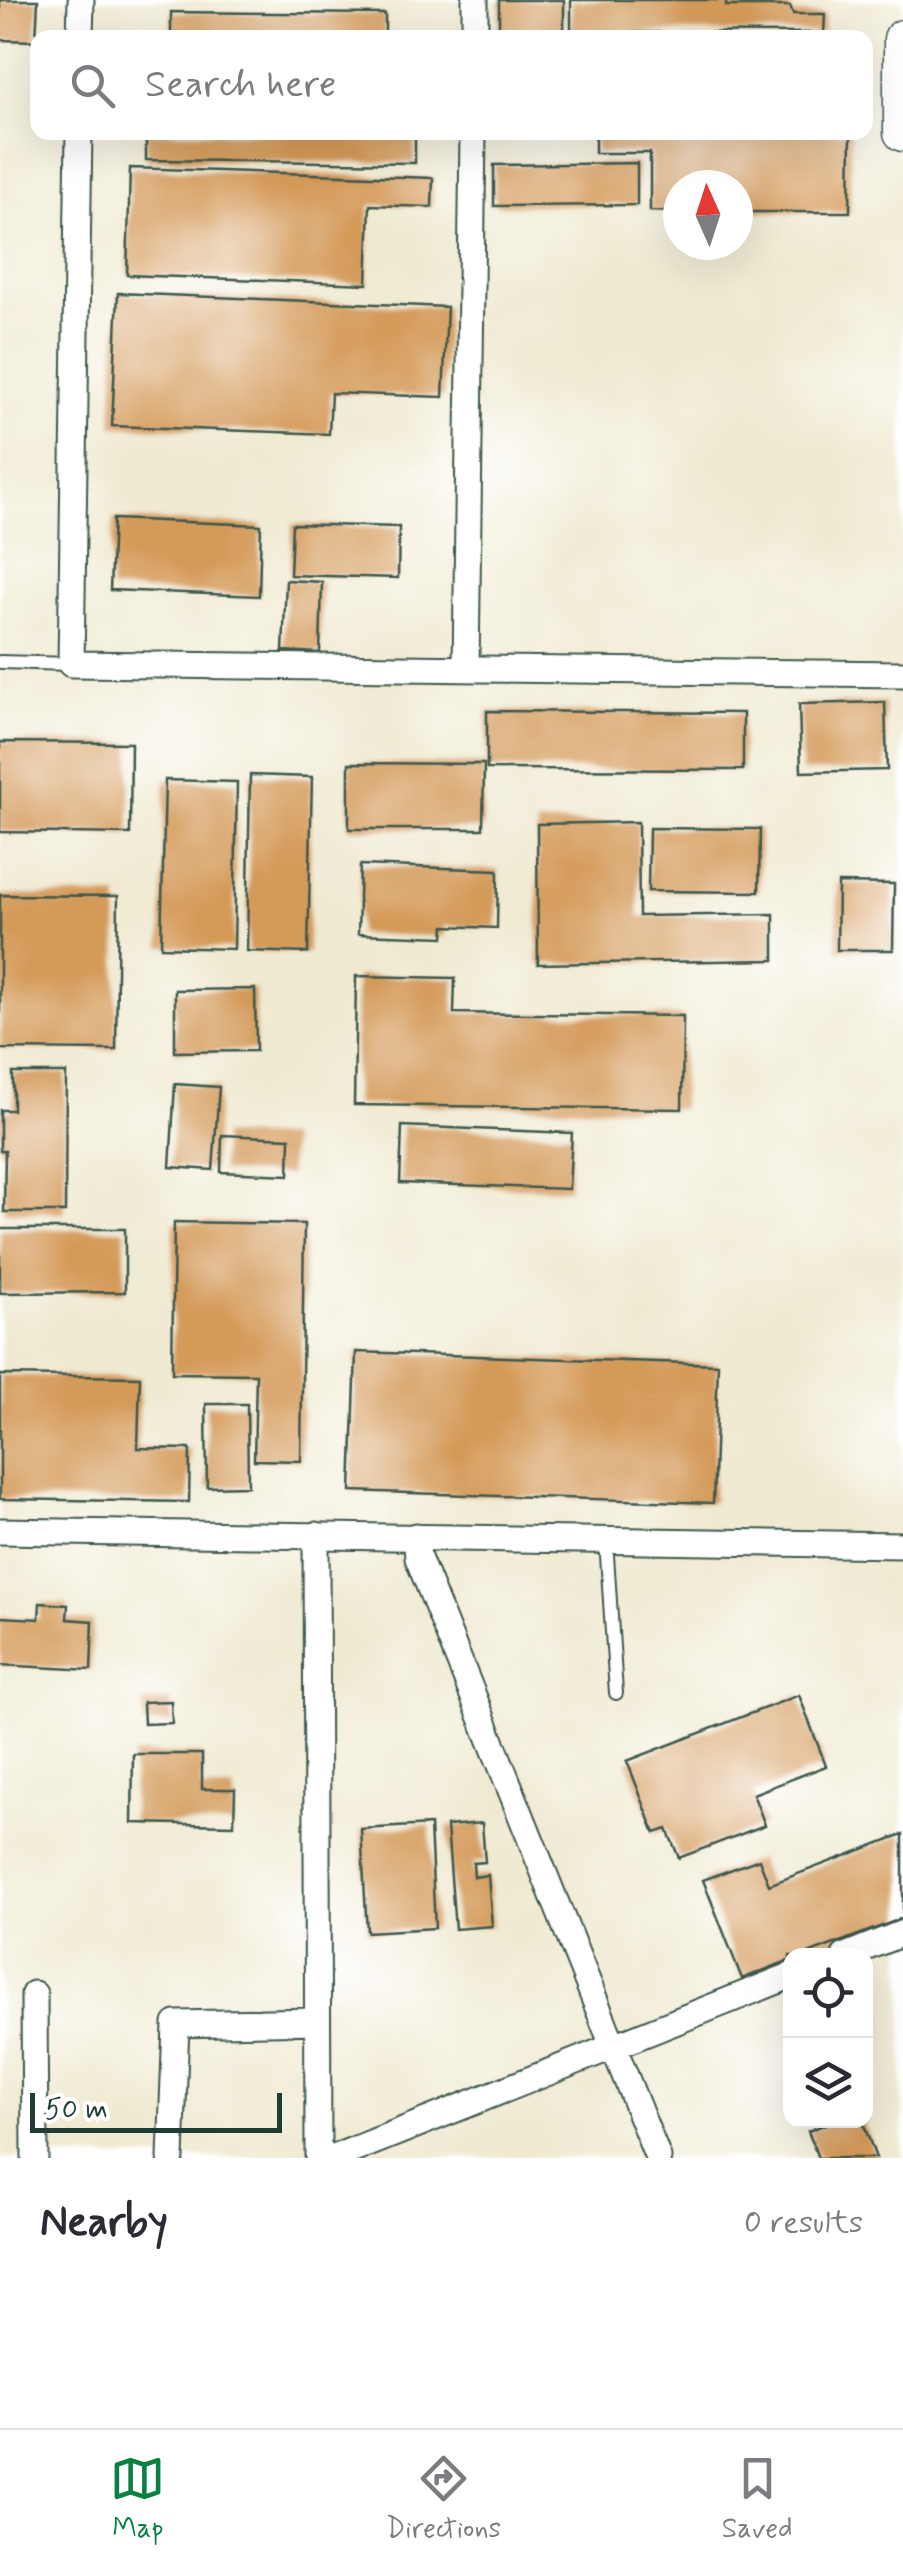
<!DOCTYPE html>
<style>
body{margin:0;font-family:Mynerve,sans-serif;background:#f7f7f7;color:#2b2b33}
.controls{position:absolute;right:30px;bottom:30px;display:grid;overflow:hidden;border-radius:20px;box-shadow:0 10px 40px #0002}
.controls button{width:90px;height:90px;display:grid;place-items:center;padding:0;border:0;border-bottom:2px solid #e1e1e2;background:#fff;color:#2b2b33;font:50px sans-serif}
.compass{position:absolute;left:663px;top:170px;width:90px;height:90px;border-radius:50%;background:#fff;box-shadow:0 10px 40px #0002;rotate:357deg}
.scale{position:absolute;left:30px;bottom:25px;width:252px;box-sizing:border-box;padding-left:10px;border:5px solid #1f3d34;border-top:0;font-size:28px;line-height:35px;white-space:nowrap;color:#1f3d34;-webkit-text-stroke:8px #fff;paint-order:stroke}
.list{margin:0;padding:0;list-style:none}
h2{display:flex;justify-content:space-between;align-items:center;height:130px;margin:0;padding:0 40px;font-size:42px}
h2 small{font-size:32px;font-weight:400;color:#7c7c81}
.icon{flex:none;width:55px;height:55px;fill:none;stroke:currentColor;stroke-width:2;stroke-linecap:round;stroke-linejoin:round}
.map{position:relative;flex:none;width:903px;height:2158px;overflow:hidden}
.search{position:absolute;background:#fff;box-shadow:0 10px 40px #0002;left:30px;right:30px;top:30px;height:110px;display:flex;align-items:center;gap:25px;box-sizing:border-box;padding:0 35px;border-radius:20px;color:#7c7c81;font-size:38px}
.sheet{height:270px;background:#fff}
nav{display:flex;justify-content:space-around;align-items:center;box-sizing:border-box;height:140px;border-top:2px solid #e1e1e2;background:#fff;font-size:28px;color:#7c7c81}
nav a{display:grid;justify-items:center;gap:5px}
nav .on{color:#0b8043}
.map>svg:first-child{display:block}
.building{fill:#d49a59}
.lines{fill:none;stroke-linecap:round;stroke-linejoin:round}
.lane-casing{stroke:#3e574c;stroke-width:16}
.street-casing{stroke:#3e574c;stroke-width:29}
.secondary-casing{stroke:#3e574c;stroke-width:41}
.lane{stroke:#fff;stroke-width:12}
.street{stroke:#fff;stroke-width:25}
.secondary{stroke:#fff;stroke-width:38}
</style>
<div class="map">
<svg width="903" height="2158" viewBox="0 0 903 2158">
<rect width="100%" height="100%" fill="#fff"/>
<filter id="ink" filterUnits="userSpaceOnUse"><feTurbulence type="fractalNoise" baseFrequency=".01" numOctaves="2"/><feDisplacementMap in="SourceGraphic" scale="20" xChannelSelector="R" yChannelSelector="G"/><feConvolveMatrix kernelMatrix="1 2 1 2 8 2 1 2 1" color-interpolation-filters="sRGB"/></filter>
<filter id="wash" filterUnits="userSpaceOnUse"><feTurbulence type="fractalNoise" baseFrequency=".0048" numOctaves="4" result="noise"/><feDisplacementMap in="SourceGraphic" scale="40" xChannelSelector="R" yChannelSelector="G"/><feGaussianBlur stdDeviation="2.25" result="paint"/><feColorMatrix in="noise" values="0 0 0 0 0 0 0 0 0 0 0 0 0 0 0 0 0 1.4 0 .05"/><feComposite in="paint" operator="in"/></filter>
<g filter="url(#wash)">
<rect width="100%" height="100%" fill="#f0ead2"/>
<g id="blocks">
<!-- building -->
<path class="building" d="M0,0H38L36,41L0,40Z
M499,0H564V35L499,34Z
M571,0H726V6H790L793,14H825L824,33L571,32Z
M171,12L385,14V38H171Z
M146,132L415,134V163L146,160Z
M595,132H851L850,212H738V185H678V212L650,211V153H595Z
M637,163V205L494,206V165Z
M130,168L433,178L432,207L370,205L367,284L127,275Z
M118,293L447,307L443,397L331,393L329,434L112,426Z
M113,519L261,525L259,596L110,590Z
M292,524L399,527L398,578L290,575Z
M286,580L322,582L320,653L283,651Z
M885,702L887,770L801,772L799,704Z
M487,711L743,713V770L487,769Z
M0,742L131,743L130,834L0,832Z
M349,763L484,764L483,829H349Z
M250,775L312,777L308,953L247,951Z
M165,780L237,782L234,949L161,947Z
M638,822L639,916L774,914V960L538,964L537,824Z
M649,828L760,829L759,892L648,891Z
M360,865L498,870L497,928L445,926L444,937L358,934Z
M838,883L894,884L893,950H837Z
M0,895L118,896L116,1050L0,1049Z
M356,976L455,978L454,1013L683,1016L682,1109L354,1105Z
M255,989L256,1051L175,1052V990Z
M13,1073H66L65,1212H4L5,1151H0V1110H13Z
M175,1084L219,1087L213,1170L170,1167Z
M402,1126L572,1133L569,1189L400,1183Z
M222,1135L290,1138L289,1175L221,1172Z
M174,1222L304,1224L301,1461L254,1460L256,1374L172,1373Z
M0,1229H125V1292L0,1293Z
M356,1352L718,1364L713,1503L351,1491Z
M0,1375L140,1377L138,1448L190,1449L189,1502L0,1499Z
M206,1404H247L248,1486L207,1487Z
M40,1603L68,1605L67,1619L93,1621L91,1670L0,1665V1617L39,1619Z
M799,1695L826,1766L753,1794L765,1825L679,1858L667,1829L655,1833L627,1761Z
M171,1701L172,1723L144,1724L143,1702Z
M133,1754H202V1789H235L234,1825L132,1823Z
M482,1823L485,1862L473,1863L474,1877L488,1875L492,1926L455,1929L447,1826Z
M430,1825L435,1928L367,1932L361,1829Z
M903,1834V1918L803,1956H790V1960L742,1979L703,1880L759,1859L769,1885Z
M836,2120H862L876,2158H818L808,2131Z"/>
</g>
</g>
<g filter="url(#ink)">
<use href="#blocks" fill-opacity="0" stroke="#3e574c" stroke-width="2.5"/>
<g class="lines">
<!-- lane casing -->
<g class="lane-casing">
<path id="lane" d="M0,662L71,664
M606,1540L616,1693"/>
</g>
<!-- street casing -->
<g class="street-casing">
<path id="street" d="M80,38L81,0
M475,38V0
M79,132L71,664L903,674
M466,669L473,132
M0,1531L903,1545
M316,1535L318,2158
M416,1536L418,1558L658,2158
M845,1956L903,1933
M34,1994L35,2158
M171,2158L176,2024L316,2021
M333,2158L790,1976"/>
</g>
<!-- secondary casing -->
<g class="secondary-casing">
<path id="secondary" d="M903,39V132"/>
</g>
<!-- lane -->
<use href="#lane" class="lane"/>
<!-- street -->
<use href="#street" class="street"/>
<!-- secondary -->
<use href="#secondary" class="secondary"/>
</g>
</g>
</svg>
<div class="controls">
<button><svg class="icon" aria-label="locate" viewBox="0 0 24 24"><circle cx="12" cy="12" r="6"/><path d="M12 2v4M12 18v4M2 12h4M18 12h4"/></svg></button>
<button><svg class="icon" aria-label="layers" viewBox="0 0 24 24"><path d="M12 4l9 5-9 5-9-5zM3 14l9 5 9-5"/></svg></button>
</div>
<svg class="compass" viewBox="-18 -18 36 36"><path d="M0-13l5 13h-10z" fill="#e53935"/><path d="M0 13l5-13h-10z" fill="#7c7c81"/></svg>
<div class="scale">50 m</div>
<div class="search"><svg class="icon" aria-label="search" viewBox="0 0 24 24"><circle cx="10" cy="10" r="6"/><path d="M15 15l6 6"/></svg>Search here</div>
</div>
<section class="sheet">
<h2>Nearby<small>0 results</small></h2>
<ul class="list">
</ul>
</section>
<nav>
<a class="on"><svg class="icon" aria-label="map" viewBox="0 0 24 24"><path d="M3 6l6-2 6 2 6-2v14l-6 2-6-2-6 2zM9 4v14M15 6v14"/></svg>Map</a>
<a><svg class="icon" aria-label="directions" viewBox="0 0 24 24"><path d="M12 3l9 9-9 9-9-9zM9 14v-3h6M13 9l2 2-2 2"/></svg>Directions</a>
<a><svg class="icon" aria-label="saved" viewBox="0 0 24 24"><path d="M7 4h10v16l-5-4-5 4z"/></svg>Saved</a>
</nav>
